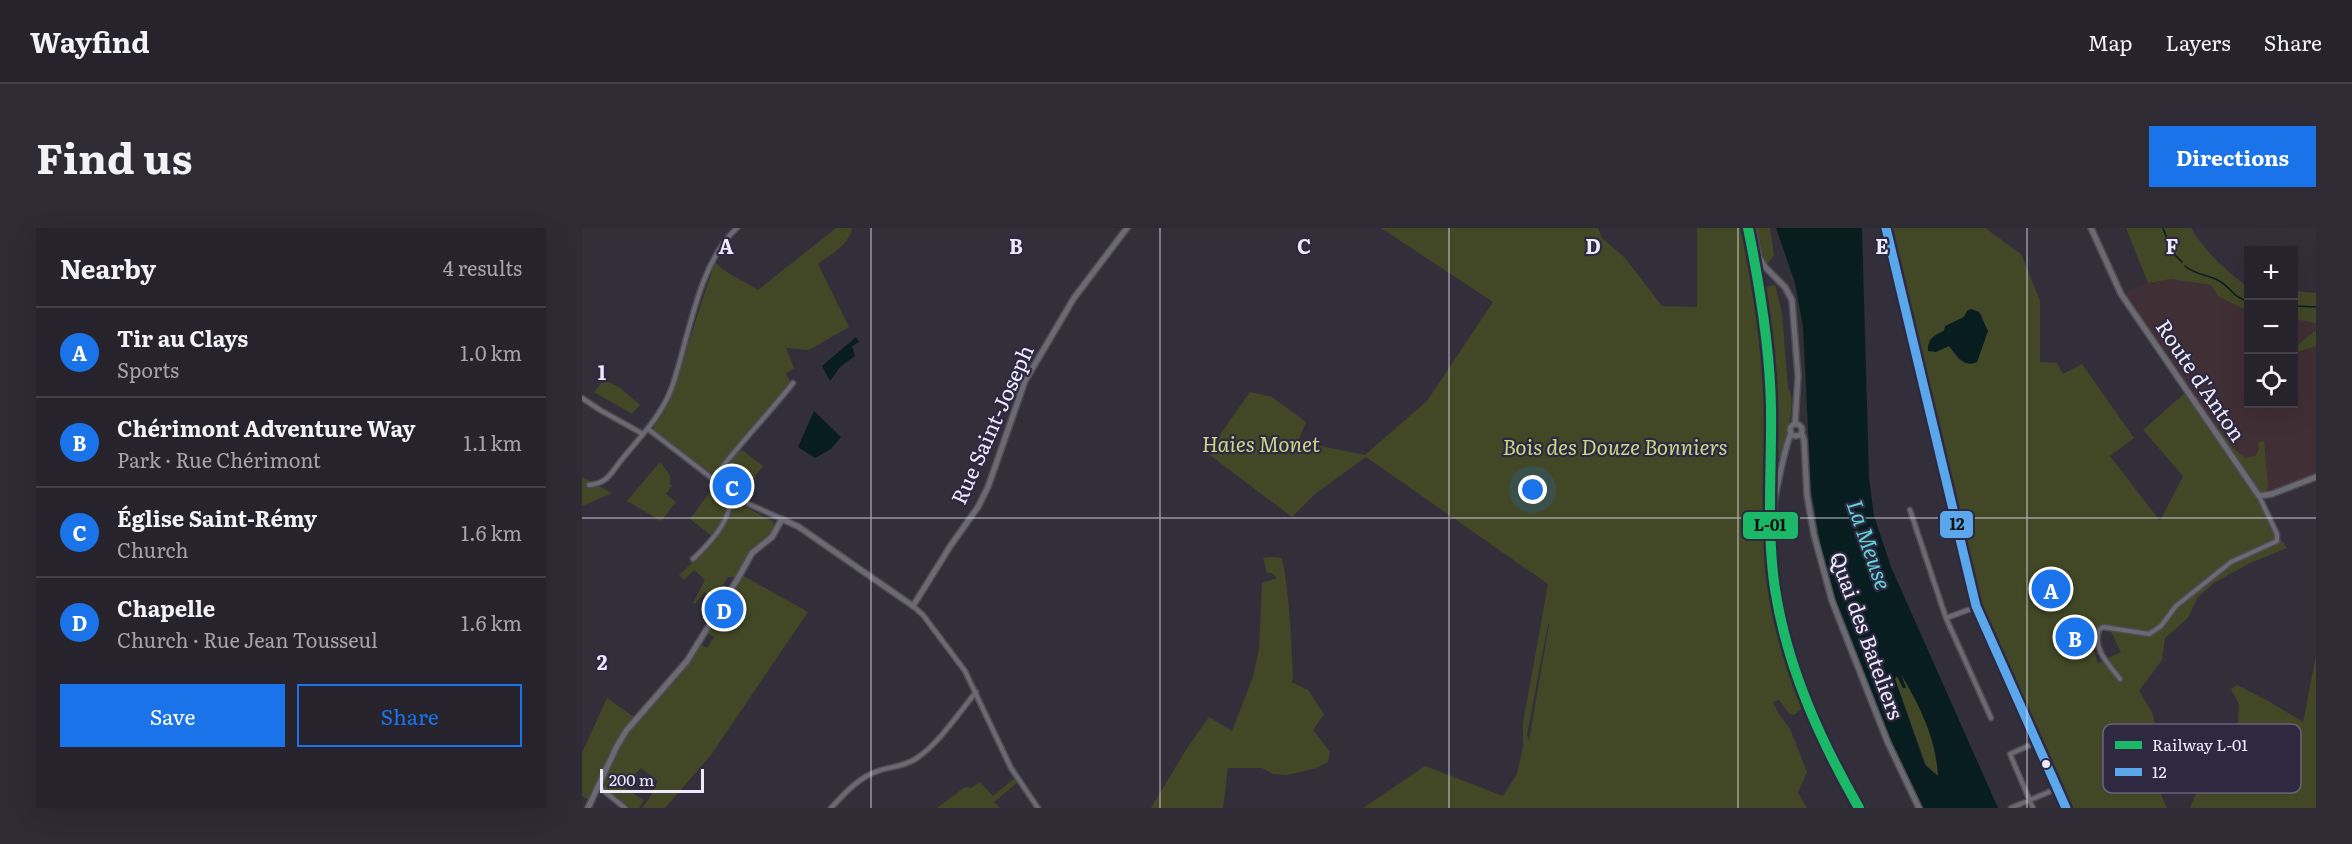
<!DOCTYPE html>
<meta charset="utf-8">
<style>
body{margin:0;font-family:Literata,serif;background:#2e2b34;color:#f1f3f6}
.controls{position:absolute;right:18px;top:18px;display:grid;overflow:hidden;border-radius:0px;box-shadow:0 6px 24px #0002}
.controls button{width:54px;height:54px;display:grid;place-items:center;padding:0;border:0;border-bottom:2px solid #424048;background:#26232c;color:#f1f3f6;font:30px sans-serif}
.scale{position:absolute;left:18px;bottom:15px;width:104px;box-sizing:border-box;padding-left:6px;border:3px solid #edebfb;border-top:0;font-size:16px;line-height:21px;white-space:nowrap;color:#edebfb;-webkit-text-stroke:4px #2e2941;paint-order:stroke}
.you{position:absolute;left:951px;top:262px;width:21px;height:21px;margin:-15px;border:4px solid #fff;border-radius:50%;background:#1a73e8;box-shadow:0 0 0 9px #1a73e833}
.badge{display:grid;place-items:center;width:39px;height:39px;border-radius:50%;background:#1a73e8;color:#fff;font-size:20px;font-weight:700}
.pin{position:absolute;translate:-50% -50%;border:3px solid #fff;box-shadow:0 2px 6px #0006}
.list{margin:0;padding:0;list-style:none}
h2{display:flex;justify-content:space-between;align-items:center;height:78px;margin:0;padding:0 24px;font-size:26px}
h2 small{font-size:20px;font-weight:400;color:#a4a4a9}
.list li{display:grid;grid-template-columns:39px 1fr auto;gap:18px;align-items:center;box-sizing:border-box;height:90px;padding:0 24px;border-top:2px solid #424048}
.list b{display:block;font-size:22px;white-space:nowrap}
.list p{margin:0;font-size:20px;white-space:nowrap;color:#a4a4a9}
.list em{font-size:20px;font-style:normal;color:#a4a4a9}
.actions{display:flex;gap:12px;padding:18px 24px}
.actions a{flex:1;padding:14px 0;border:2px solid #1a73e8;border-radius:0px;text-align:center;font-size:21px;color:#1a73e8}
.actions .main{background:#1a73e8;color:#fff}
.icon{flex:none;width:33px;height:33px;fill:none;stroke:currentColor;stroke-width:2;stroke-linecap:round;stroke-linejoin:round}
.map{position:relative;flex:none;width:1734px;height:580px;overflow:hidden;border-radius:0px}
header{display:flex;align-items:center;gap:36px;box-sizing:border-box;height:84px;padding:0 30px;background:#26232c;border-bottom:2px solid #424048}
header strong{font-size:28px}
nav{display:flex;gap:33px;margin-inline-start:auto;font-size:21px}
.intro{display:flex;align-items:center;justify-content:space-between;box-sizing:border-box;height:144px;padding:0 36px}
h1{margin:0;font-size:42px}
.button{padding:15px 27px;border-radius:0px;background:#1a73e8;color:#fff;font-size:21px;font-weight:700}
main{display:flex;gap:36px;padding:0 36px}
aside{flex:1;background:#26232c;border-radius:0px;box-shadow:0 6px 24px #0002}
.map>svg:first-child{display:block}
.education{fill:#402f35}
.green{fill:#424826;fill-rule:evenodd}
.water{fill:#071d1f;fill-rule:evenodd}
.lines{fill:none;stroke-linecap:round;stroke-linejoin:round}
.stream{stroke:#071d1f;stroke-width:1.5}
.street-casing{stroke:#4d4b55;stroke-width:7}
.secondary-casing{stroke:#4d4b55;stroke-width:8}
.primary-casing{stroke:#4d4b55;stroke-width:9}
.street{stroke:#6b6a73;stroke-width:4}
.secondary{stroke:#6b6a73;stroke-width:5}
.primary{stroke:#6b6567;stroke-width:6}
.bus-1-casing{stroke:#2e2941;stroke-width:14}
.bus-1{stroke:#5aa8eb;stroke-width:9}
.rail-1-casing{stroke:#2e2941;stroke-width:15}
.rail-1{stroke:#1ab867;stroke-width:10}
.grid{fill:none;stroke:#edebfb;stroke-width:1.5;stroke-opacity:0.55}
.bus-dot{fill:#edebfb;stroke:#2e2941;stroke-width:2}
.labels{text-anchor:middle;stroke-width:4.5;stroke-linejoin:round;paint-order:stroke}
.street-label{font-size:21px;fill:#edebfb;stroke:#2e2941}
.park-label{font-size:21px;font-style:italic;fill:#c9d887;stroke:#2e2941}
.water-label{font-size:22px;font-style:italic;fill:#5ed5d8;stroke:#2e2941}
.key{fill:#2e2941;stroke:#676379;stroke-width:1.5}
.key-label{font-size:16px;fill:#edebfb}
.grid-label{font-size:20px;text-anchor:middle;font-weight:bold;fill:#edebfb;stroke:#2e2941;stroke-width:4.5;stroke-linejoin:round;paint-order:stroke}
.line-badge{stroke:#2e2941;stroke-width:2}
.pale-badge-label{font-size:16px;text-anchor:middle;font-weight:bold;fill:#111}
</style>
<header>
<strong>Wayfind</strong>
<nav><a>Map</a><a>Layers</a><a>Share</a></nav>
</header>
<div class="intro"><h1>Find us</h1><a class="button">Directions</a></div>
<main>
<aside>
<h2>Nearby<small>4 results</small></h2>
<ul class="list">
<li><span class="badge">A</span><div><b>Tir au Clays</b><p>Sports</p></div><em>1.0 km</em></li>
<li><span class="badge">B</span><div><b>Chérimont Adventure Way</b><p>Park · Rue Chérimont</p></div><em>1.1 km</em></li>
<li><span class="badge">C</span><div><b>Église Saint-Rémy</b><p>Church</p></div><em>1.6 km</em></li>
<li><span class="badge">D</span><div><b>Chapelle</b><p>Church · Rue Jean Tousseul</p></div><em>1.6 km</em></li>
</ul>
<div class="actions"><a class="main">Save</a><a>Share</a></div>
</aside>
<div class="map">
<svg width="1734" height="580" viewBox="0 0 1734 580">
<rect width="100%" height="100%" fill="#322f3b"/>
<!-- education -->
<path class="education" d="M1589,51L1629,57L1636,68L1666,83V176H1712V125L1734,118V249L1677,268L1539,66L1566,55Z
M1712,91L1734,95V102L1712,120Z"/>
<!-- green -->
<path class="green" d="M254,0H270C267,17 249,26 236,36L267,99L227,122L204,120L212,140L204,146L208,154C184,186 155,214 132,246L129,245L72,202V197L91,162L133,34L140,41L176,62Z
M799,0H1016L1020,10L1043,30L1080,78L1115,79V0H1162L1174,61L1193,57L1200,86L1206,160C1216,175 1202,214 1198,231L1191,223V180L1186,181C1184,220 1181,260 1183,300C1185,360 1198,423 1221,479L1212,487L1207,486L1197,472L1191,474L1196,485L1208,501L1225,544L1216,565L1225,580H781L843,538L921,568L935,546L941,519V495L966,356L784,229L733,266L710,289L625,225L668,164L690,169L724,194L717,211L734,217L783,227L845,173L911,74ZM966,396H967L947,513L945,507Z
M1169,0H1188L1192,27L1183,39L1176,37Z
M1308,0H1403L1439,26L1458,73V134L1475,135L1481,146L1500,136L1552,210L1528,228L1578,293L1601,248L1561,202L1604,164L1630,200L1634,197L1652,221L1663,230L1673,228L1677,222L1676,215L1682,213L1686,258L1683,267L1677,268L1695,306L1705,320L1666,336L1632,355L1615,370L1606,390L1583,410L1580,432L1557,463L1570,484L1573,496C1558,522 1574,556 1585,580H1491L1481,562L1399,377ZM1389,81L1400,87C1400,93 1403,97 1404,103C1404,113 1397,124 1395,134L1389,136L1376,131L1367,118L1361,119L1347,113C1358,101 1379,97 1385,83ZM1525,396L1539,424L1516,435L1512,423L1516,402Z
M1544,0H1609C1624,25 1643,42 1666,59V83L1636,68L1629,57L1589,51L1566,55Z
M1712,63L1734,65V95L1712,91Z
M1734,102V118L1712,125V120Z
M22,152L37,159L58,177L50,186L12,164Z
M157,220L181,238L159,267V270L151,266L155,265L158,259L136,248Z
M78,234L88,247V256L90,258L84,266L94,274L79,293L45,273Z
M0,249L30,265L0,278Z
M129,253C137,257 146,267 147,276L131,309L108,291L130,261L126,256Z
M151,272L190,293L194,299L184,311L172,319L155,349H146L132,371L122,364L113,376L111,375L123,352L112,342L102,352L97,347L125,321L135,308Z
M690,329L700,330C708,370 709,410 711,451L709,454L726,462L742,486L731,502L748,524L746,534L735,540L705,547L691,546L680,540H646L641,580H569L605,520L627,489L650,503L671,449L677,421L680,355L695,350L690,345H685L681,330Z
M158,346L226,384L129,527L83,580H60L68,569L76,553L59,540L40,558L62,572L57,580H46L22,560V553L37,517L61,485L103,441L118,416L125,420L132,409L122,403Z
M1734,428V580H1608L1615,564L1676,543L1666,531L1667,522L1656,496L1657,476L1649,461L1655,457L1688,474L1721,494Z
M1318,445C1339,479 1353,508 1356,548L1344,537L1313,451V448H1315L1321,460Z
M25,470L52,489L36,510L8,573L0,568V525Z
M433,550L436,554L412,574L418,580H355L383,559L389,560L398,554L411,568Z"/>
<!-- water -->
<path class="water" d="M1194,0H1280L1287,250L1292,288L1309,339L1416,580H1341L1291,475L1253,373L1239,319L1229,262L1221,99L1213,55ZM1319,446C1337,477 1355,511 1356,548L1343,537L1313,451L1315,448L1321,460H1324Z
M1389,81L1397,84L1406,103L1395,134C1381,140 1376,128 1367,118L1354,124L1346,123C1345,112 1352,107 1362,103L1363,98L1382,89L1385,83Z
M274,109L277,114L270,118L273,128L258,139L248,153L240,138Z
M232,183L259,209L249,221L233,230L216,219Z"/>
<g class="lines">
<!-- stream -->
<path class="stream" d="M1581,0L1590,24L1600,34
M1603,38C1614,48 1628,46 1639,54C1650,61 1652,70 1666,73
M1712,78L1734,79"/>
<!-- street casing -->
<g class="street-casing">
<path id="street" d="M0,170L18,182L61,206
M66,201L131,251L149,268L200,291
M131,251C156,217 185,188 211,155
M7,257C27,255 29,244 41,230C59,208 80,187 90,159C107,110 116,35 155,0
M1328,282L1364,390L1409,490
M111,331C128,315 149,293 149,268
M331,378L341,387L383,443L429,540L456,580
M1364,390L1394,379
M1538,451C1526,435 1511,422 1517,402L1521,399L1567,406L1579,398L1594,378L1649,334L1695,313V306L1677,268
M17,559L43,580
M249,580C262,566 277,549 296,543C310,538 322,539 335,530C358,514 376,486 394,464
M1429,580L1474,561
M1451,580L1428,526L1453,515"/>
</g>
<!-- secondary casing -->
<g class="secondary-casing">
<path id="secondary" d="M1171,0L1177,29L1183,39L1203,59L1210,72L1216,148L1213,196
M1509,0L1539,66L1677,268L1690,266L1734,249
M1208 202a6 6 0 1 1 12 0a6 6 0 1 1-12 0Z
M1209,205C1204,217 1202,229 1199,241C1196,256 1192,270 1191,286C1185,383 1231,499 1281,580
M1220,206L1222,212L1225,268L1232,307L1250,373L1306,515L1337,580
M6,580L34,520L44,503L105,433L155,352L170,325L190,309L200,291L217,299L331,378L369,317L396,279L406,259L443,153L492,70L545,0"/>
</g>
<!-- primary casing -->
<g class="primary-casing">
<path id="primary" d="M1304,0L1394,378L1484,580"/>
</g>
<!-- street -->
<use href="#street" class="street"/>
<!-- secondary -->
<use href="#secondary" class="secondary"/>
<!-- primary -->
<use href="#primary" class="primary"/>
<!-- bus-1 casing -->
<g class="bus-1-casing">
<path id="bus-1" d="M1304,0L1394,378L1484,580"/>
</g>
<!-- bus-1 -->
<use href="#bus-1" class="bus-1"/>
<!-- rail-1 casing -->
<g class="rail-1-casing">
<path id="rail-1" d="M1166,0C1178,59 1188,119 1189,180C1190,240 1184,301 1193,361C1205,439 1238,512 1277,580"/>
</g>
<!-- rail-1 -->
<use href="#rail-1" class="rail-1"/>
</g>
<!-- grid -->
<path class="grid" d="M289,0V580M578,0V580M867,0V580M1156,0V580M1445,0V580M0,290H1734"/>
<!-- markers -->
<circle class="bus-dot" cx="1464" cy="536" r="5"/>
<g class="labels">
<!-- street labels -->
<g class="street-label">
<text transform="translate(1618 153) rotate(56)" y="7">Route d'Anton</text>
<text transform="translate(411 197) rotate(-66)" y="7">Rue Saint-Joseph</text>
<text transform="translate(1284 408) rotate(70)" y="7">Quai des Bateliers</text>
</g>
<!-- park labels -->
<g class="park-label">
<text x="679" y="224">Haies Monet</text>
<text x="1033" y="227">Bois des Douze Bonniers</text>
</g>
<!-- water labels -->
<g class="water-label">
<text transform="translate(1287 317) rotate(71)" y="8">La Meuse</text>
</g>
</g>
<!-- legend -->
<rect x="1521" y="496" width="198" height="69" rx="9" class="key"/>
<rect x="1533" y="513" width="27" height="8" fill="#1ab867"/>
<rect x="1533" y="540" width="27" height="8" fill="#5aa8eb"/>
<g class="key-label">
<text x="1570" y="523">Railway L-01</text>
<text x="1570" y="550">12</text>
</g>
<g class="grid-label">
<text x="144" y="26">A</text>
<text x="434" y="26">B</text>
<text x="722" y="26">C</text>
<text x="1011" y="26">D</text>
<text x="1300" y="26">E</text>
<text x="1590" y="26">F</text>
<text x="20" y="152">1</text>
<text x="20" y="442">2</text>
</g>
<g class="line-badge">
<rect x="1357" y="282" width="35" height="29" rx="6" fill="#5aa8eb"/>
<rect x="1160" y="283" width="57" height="29" rx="6" fill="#1ab867"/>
</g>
<g class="pale-badge-label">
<text x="1375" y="302">12</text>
<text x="1188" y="303">L-01</text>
</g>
</svg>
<div class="controls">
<button>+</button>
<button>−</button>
<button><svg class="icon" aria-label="locate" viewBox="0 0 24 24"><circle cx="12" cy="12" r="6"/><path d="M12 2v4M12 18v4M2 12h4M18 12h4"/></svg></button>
</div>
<div class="scale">200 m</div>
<div class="you"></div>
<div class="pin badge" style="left:1469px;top:361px">A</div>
<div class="pin badge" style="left:1493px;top:409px">B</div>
<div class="pin badge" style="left:150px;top:258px">C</div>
<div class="pin badge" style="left:142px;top:381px">D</div>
</div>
</main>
